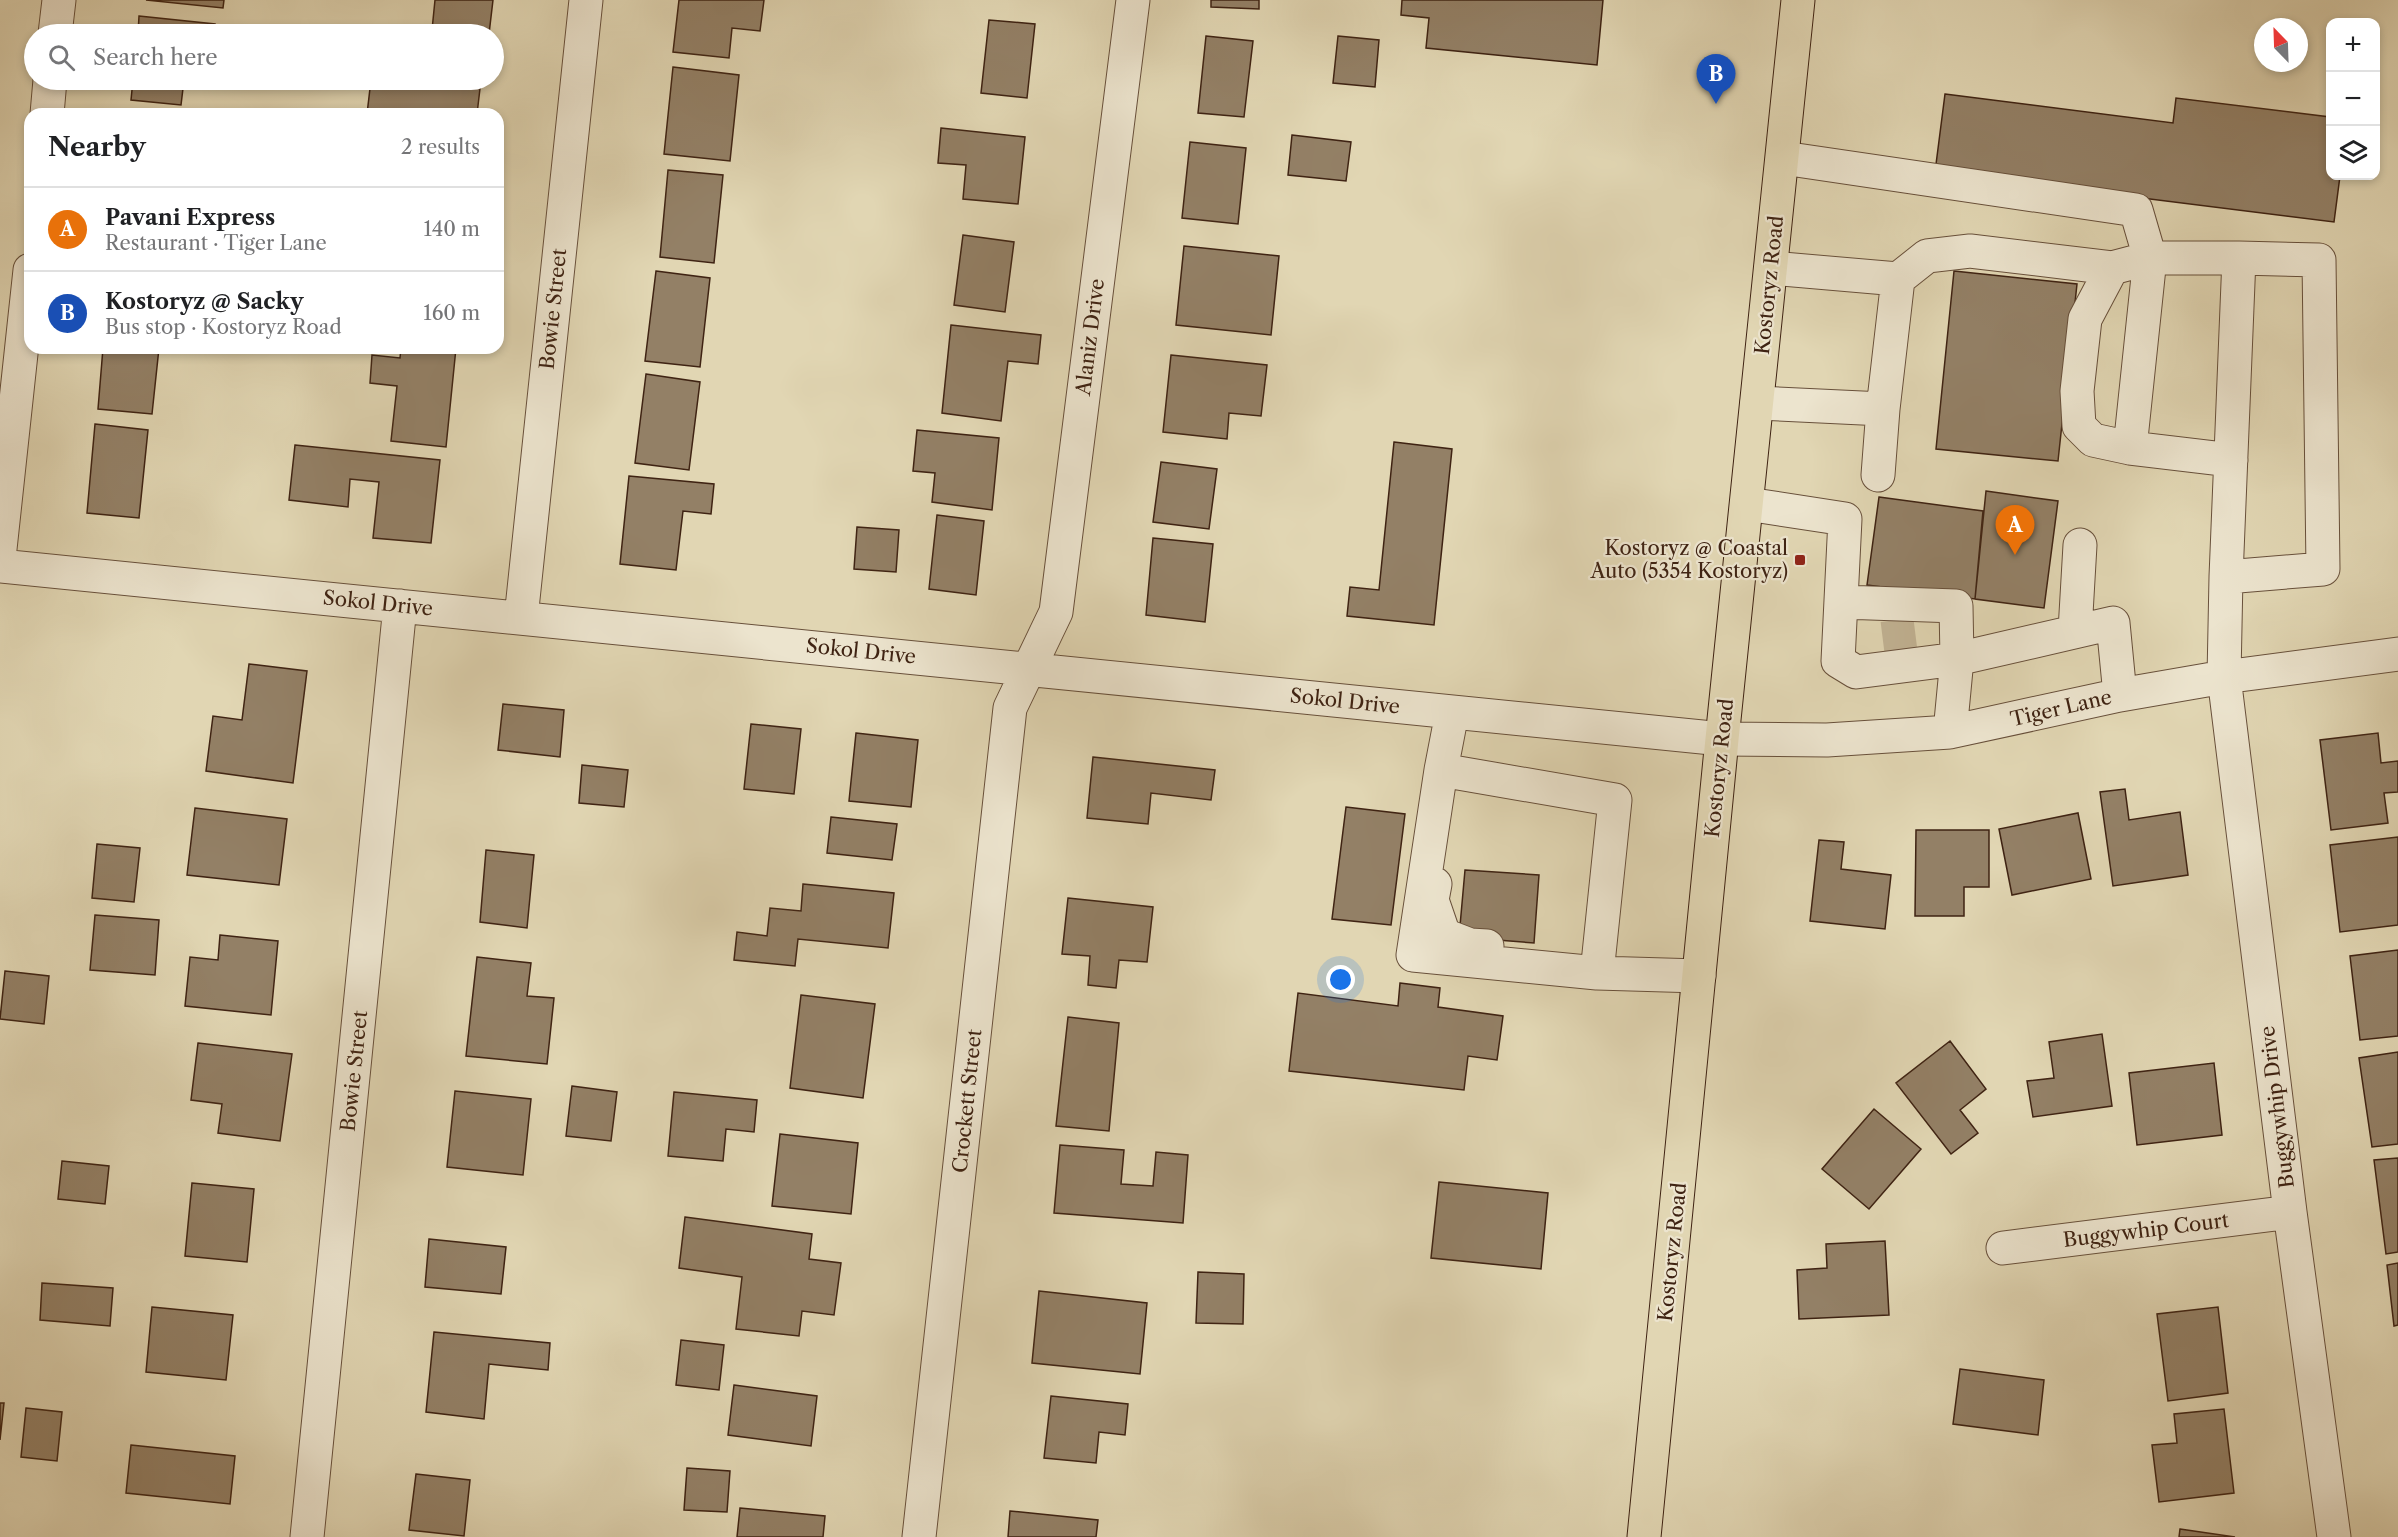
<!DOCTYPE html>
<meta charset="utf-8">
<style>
body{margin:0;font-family:"Libre Caslon Text",serif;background:#f2f2f2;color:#202124}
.controls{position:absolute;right:18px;top:18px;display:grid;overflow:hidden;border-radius:12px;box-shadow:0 3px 9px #0003}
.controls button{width:54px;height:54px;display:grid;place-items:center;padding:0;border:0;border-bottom:2px solid #e0e0e0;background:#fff;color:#202124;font:30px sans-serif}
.compass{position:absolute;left:2254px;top:18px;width:54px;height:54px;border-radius:50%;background:#fff;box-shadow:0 3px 9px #0003;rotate:337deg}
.you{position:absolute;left:1341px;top:980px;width:21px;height:21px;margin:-15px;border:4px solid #fff;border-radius:50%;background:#1a73e8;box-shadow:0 0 0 9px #1a73e833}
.badge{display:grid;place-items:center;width:39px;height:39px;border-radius:50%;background:#0f766e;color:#fff;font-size:20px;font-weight:700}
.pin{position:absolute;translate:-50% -50px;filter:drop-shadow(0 2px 3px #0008)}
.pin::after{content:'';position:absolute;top:32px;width:21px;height:18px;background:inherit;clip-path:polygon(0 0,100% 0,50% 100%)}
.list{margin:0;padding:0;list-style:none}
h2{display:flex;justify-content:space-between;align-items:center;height:78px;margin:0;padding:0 24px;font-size:26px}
h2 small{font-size:20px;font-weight:400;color:#757577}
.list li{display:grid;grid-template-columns:39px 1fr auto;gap:18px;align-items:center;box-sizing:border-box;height:84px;padding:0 24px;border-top:2px solid #e0e0e0}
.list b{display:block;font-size:22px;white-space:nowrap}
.list p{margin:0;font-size:20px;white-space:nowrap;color:#757577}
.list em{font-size:20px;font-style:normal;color:#757577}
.icon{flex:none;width:33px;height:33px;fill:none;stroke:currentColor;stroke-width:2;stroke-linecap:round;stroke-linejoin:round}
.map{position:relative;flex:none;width:2398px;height:1537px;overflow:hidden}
.search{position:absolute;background:#fff;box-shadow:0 3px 9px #0003;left:24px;top:24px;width:480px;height:66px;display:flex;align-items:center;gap:15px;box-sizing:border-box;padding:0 21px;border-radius:33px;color:#757577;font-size:22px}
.panel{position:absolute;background:#fff;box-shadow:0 3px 9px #0003;left:24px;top:108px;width:480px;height:246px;border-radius:18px}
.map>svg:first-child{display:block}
.building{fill:#938066;stroke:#3f2313;stroke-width:1.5}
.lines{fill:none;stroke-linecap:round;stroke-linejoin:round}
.minor-tunnel{stroke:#c1b293;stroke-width:33;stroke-dasharray:33 16;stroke-linecap:butt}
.minor-casing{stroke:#68503b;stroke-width:35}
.major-casing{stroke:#3f2313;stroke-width:35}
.minor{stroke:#ece4ce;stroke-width:33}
.major{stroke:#e1d6b3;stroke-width:33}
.poi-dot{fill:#8f2418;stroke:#ece4ce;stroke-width:2}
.labels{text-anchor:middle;stroke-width:4.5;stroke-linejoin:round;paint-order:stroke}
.street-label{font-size:20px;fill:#3f2313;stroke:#ece4ce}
.poi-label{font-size:20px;fill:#3f2313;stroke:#ece4ce;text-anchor:end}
</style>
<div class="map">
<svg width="2398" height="1537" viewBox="0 0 2398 1537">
<rect width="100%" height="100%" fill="#e1d6b3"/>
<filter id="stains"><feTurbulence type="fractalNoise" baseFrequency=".00333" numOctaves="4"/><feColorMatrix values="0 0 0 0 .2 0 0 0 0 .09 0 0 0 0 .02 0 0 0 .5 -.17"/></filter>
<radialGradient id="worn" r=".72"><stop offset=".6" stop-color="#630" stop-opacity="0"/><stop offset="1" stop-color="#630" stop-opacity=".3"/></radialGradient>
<!-- building -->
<path class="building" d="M146,0H224L223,8Z
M435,0H493L489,34L432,30Z
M679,0H764L760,31L732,28L729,58L673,52Z
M1211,0H1259V9L1211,7Z
M1402,0H1603L1597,65L1426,48L1429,18L1401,15Z
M139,16L215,24L214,34H138Z
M989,20L1035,24L1027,98L981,93Z
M1206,36L1253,41L1244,117L1198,113Z
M1338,36L1379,40L1375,87L1333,83Z
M673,67L739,75L730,161L664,154Z
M133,80H184L181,105L131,100Z
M371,80H481L477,114H367Z
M1945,94L2173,123L2176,98L2330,117V176H2340L2334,222L1935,172Z
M941,128L1025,137L1018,204L963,199L966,165L938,163Z
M1292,135L1351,142L1346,181L1288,175Z
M1190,142L1246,148L1238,224L1182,218Z
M668,170L723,175L714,263L660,257Z
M963,235L1014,242L1005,312L954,305Z
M1184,246L1279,256L1271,335L1176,325Z
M656,271L710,278L700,367L645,361Z
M1954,271L2077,284L2058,461L1936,449Z
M951,325L1041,335L1038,364L1008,361L1001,421L942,413Z
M103,348H159L152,414L98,409Z
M401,348H456L446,447L391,441L397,386L370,383L372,355L400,358Z
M1171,355L1267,365L1261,416L1229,413L1227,439L1163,432Z
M646,374L700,382L689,470L635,463Z
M95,424L148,430L139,518L87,513Z
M917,430L999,438L992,510L932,502L935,473L913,471Z
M1394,442L1452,449L1434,625L1347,616L1350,587L1379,590Z
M295,445L440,460L431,543L373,538L379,482L350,479L348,507L289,500Z
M1161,462L1217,469L1209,529L1153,522Z
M629,476L714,484L711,514L683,511L676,570L620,564Z
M1986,491L2058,501L2044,608L1975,599Z
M1879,497L1983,511L1975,599L1867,585Z
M937,515L984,521L976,595L929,589Z
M857,527L899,530L896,572L854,569Z
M1153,538L1213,544L1205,622L1146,615Z
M249,664L307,671L293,783L206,771L213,716L242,720Z
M503,704L564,710L560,757L498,750Z
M751,724L801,729L794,794L744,789Z
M856,733L918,740L911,807L849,801Z
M2378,733L2381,763L2398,761V792L2384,793L2388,823L2331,830L2320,740Z
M1093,757L1215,770L1211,800L1151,793L1148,824L1087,818Z
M582,765L628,770L624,807L579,803Z
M2125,789L2129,820L2180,812L2188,875L2113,886L2100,792Z
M1346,807L1405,814L1391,925L1332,919Z
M195,808L287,819L279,885L187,875Z
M2078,813L2091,879L2012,895L1999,829Z
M831,817L897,824L892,860L827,853Z
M1916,830H1989V887H1964V916H1915Z
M2398,837V925L2340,932L2330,845Z
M1819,840L1844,842L1841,869L1891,875L1885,929L1810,921Z
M97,844L140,848L134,902L92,898Z
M486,850L534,855L527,928L480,922Z
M1465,870L1539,875L1534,943L1459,937Z
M803,884L894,893L888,948L798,939L795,966L734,960L737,932L767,936L770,908L801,911Z
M1068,898L1153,907L1147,962L1119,960L1116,988L1088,985L1090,956L1062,954Z
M95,915L159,920L155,975L90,970Z
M220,935L278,941L271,1015L185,1006L190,957L218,960Z
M2398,950V1036L2360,1040L2350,956Z
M477,957L531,963L527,996L554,998L547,1064L466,1056Z
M5,971L49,976L44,1024L0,1019Z
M1400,983L1440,988L1438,1007L1503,1016L1497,1060L1468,1056L1464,1090L1289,1071L1298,993L1398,1006Z
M801,995L875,1004L863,1098L790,1088Z
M1068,1017L1119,1023L1109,1131L1056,1126Z
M2102,1034L2112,1106L2033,1117L2027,1081L2054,1078L2049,1042Z
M1950,1041L1986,1089L1960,1110L1978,1133L1951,1154L1896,1083Z
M198,1043L292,1054L280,1141L218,1133L222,1104L191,1100Z
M2398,1052V1144L2372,1147L2359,1058Z
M2214,1063L2222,1135L2137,1145L2129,1073Z
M572,1086L617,1092L611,1141L566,1136Z
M455,1091L531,1099L523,1175L447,1167Z
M674,1092L757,1100L754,1132L726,1129L723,1161L668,1156Z
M1874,1109L1921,1149L1869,1209L1822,1169Z
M780,1134L858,1143L851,1214L772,1206Z
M1060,1145L1124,1150L1121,1184L1153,1186L1156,1152L1188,1155L1183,1223L1054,1213Z
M2398,1158V1252L2386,1254L2374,1160Z
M62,1161L109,1166L105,1204L58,1199Z
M1439,1182L1548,1193L1541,1269L1431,1258Z
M192,1183L254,1189L247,1262L185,1256Z
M685,1217L812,1234L809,1259L841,1263L834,1315L802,1311L799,1336L736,1329L742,1277L679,1268Z
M429,1239L506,1247L501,1294L425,1287Z
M1885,1241L1889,1315L1799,1319L1797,1270L1827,1268L1826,1244Z
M2398,1263V1325L2394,1326L2387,1265Z
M1198,1272L1244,1274L1243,1324L1196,1323Z
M42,1283L113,1288L110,1326L40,1320Z
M1039,1291L1147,1303L1140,1374L1032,1363Z
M152,1307L233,1315L226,1380L146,1372Z
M2218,1307L2228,1393L2168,1401L2157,1314Z
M434,1332L550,1343L548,1370L489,1364L484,1419L426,1412Z
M681,1340L724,1345L719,1390L676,1385Z
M1960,1369L2044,1380L2038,1435L1953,1424Z
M734,1385L817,1396L811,1446L728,1435Z
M1051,1396L1128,1404L1125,1435L1099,1432L1096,1463L1044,1458Z
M0,1403H4L0,1440Z
M26,1408L62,1412L57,1461L21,1457Z
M2224,1409L2234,1493L2159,1502L2152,1445L2177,1443L2174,1414Z
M131,1445L235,1456L230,1504L126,1493Z
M687,1468L730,1471L727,1512L684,1510Z
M416,1474L470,1480L464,1536L409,1530Z
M740,1508L825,1516L823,1537H737Z
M1010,1511L1098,1520L1096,1537H1008Z
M2180,1529L2235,1537H2179Z"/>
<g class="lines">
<!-- minor-tunnel -->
<path class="minor-tunnel" d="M1897,620L1901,652"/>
<!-- minor casing -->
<g class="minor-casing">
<path id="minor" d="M55,34L59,0
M47,114L50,80
M1783,158L2136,210L2150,258L2130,448
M1771,268L1898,279L1883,409
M2112,268L2085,319L2077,391L2079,426L2093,440L2130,448L2231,460
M1898,279L1927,256L1970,251L2112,268L2150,258H2239
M1757,403L1883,409L1878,475
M1747,504L1845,519L1838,661L1856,672L1957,659L2113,623L2120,695
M0,549L30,270
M0,566L1722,739L1827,740L1950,732L2120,695L2224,677L2398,654
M2226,577L2323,569L2319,260L2239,258L2226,577L2224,677L2290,1212L2334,1537
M1842,602L1956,606L1957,659L1950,732
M521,618L586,0
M2075,631L2080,545
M1452,713L1441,770L1615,800L1597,973L1699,976
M1441,770L1413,955L1597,973
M1435,884L1432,900L1444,935L1470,945L1487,946
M2003,1248L2290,1212
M307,1537L400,606
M919,1537L1010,708L1056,612L1133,0"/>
</g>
<!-- major casing -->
<g class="major-casing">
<path id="major" d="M1644,1537L1722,739L1798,0"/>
</g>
<!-- minor -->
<use href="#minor" class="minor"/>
<!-- major -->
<use href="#major" class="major"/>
</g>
<!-- markers -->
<rect class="poi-dot" x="1794" y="554" width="12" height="12" rx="3"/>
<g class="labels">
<!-- street labels -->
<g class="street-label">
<text transform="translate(1769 285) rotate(-84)" y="7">Kostoryz Road</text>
<text transform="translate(553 309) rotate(-84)" y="7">Bowie Street</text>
<text transform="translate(1090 337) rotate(-83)" y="7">Alaniz Drive</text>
<text transform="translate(378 603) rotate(6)" y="7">Sokol Drive</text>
<text transform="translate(861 651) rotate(6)" y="7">Sokol Drive</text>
<text transform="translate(1345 701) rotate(6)" y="7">Sokol Drive</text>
<text transform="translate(2061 708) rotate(-13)" y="7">Tiger Lane</text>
<text transform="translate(1719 768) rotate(-84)" y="7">Kostoryz Road</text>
<text transform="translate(354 1071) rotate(-84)" y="7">Bowie Street</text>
<text transform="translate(967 1101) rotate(-84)" y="7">Crockett Street</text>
<text transform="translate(2277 1107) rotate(-97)" y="7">Buggywhip Drive</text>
<text transform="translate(2146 1230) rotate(-7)" y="7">Buggywhip Court</text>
<text transform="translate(1672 1252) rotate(-84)" y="7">Kostoryz Road</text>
</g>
<!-- poi labels -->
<g class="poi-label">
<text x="1788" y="555">Kostoryz @ Coastal<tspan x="1788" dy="23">Auto (5354 Kostoryz)</tspan></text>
</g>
</g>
<rect width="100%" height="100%" filter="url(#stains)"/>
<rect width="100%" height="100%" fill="url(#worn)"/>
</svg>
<div class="controls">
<button>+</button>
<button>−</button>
<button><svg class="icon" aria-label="layers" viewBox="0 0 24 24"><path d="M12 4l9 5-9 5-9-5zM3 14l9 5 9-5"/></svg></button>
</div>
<svg class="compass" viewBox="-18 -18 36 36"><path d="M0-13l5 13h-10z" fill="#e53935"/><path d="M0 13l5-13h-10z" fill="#757577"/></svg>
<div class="you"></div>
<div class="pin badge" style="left:2015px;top:555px;background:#e8710a">A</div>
<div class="pin badge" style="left:1716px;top:104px;background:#1a4fb4">B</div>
<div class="search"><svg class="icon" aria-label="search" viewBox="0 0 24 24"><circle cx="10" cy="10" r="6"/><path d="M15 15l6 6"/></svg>Search here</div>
<section class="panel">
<h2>Nearby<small>2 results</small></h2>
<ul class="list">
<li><span class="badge" style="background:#e8710a">A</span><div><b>Pavani Express</b><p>Restaurant · Tiger Lane</p></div><em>140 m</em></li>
<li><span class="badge" style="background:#1a4fb4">B</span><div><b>Kostoryz @ Sacky</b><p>Bus stop · Kostoryz Road</p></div><em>160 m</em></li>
</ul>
</section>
</div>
